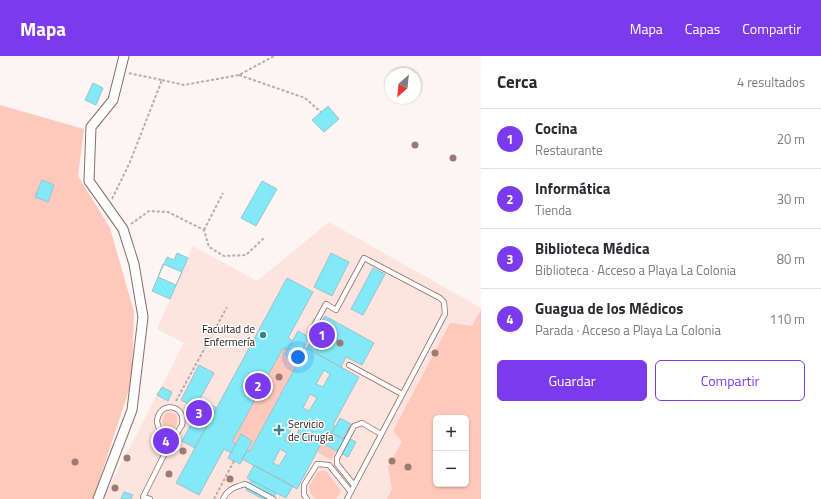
<!DOCTYPE html>
<html lang="es">
<meta charset="utf-8">
<style>
body{margin:0;font-family:"Titillium Web",sans-serif;background:#f2f2f3;color:#2b2b33}
.controls{position:absolute;right:12px;bottom:12px;display:grid;overflow:hidden;border-radius:6px;box-shadow:0 1px 3px #0004}
.controls button{width:36px;height:36px;display:grid;place-items:center;padding:0;border:0;border-bottom:1px solid #e1e1e2;background:#fff;color:#2b2b33;font:20px sans-serif}
.compass{position:absolute;left:385px;top:12px;width:36px;height:36px;border-radius:50%;background:#fff;box-shadow:0 1px 3px #0004;rotate:207deg}
.you{position:absolute;left:298px;top:301px;width:14px;height:14px;margin:-10px;border:3px solid #fff;border-radius:50%;background:#1a73e8;box-shadow:0 0 0 6px #1a73e833}
.badge{display:grid;place-items:center;width:26px;height:26px;border-radius:50%;background:#7c3aed;color:#fff;font-size:13px;font-weight:700}
.pin{position:absolute;translate:-50% -50%;border:2px solid #fff;box-shadow:0 1px 4px #0006}
.list{margin:0;padding:0;list-style:none}
h2{display:flex;justify-content:space-between;align-items:center;height:52px;margin:0;padding:0 16px;font-size:17px}
h2 small{font-size:13px;font-weight:400;color:#7c7c81}
.list li{display:grid;grid-template-columns:26px 1fr auto;gap:12px;align-items:center;box-sizing:border-box;height:60px;padding:0 16px;border-top:1px solid #e1e1e2}
.list b{display:block;font-size:15px;white-space:nowrap}
.list p{margin:0;font-size:13px;white-space:nowrap;color:#7c7c81}
.list em{font-size:13px;font-style:normal;color:#7c7c81}
.actions{display:flex;gap:8px;padding:12px 16px}
.actions a{flex:1;padding:9px 0;border:1px solid #7c3aed;border-radius:6px;text-align:center;font-size:14px;color:#7c3aed}
.actions .main{background:#7c3aed;color:#fff}
.map{position:relative;flex:none;width:481px;height:443px;overflow:hidden}
header{display:flex;align-items:center;gap:24px;box-sizing:border-box;height:56px;padding:0 20px;background:#7c3aed;color:#fff}
header strong{font-size:19px}
nav{display:flex;gap:22px;margin-inline-start:auto;font-size:14px}
main{display:flex}
aside{flex:1;background:#fff}
.map>svg:first-child{display:block}
.built{fill:#fde4de}
.green{fill:#ffc8bc;fill-rule:evenodd}
.building{fill:#81e9f8;stroke:#9fc2c8;fill-rule:evenodd}
.lines{fill:none;stroke-linecap:round;stroke-linejoin:round}
.lane-casing{stroke:#8a6d67;stroke-width:6}
.street-casing{stroke:#8a6d67;stroke-width:11}
.path{stroke:#b6aeac;stroke-width:2;stroke-dasharray:3 2;stroke-linecap:butt}
.lane{stroke:#fff;stroke-width:4.5}
.street{stroke:#fff;stroke-width:9}
.tree{fill:#9e7a73}
.poi-dot{fill:#3c828c;stroke:#fff;stroke-width:1.5}
.labels{text-anchor:middle;stroke-width:3;stroke-linejoin:round;paint-order:stroke}
.poi-label{font-size:11px;fill:#1f1411;stroke:#fff;text-anchor:end}
</style>
<header>
<strong>Mapa</strong>
<nav><a>Mapa</a><a>Capas</a><a>Compartir</a></nav>
</header>
<main>
<div class="map">
<svg width="481" height="443" viewBox="0 0 481 443">
<rect width="100%" height="100%" fill="#fcf5f3"/>
<!-- built -->
<path class="built" d="M329,166L481,252L472,270L399,364L436,428H466L474,443H103L184,287L157,273L193,190L257,225Z"/>
<!-- green -->
<path class="green" d="M0,49L84,73L78,120L110,172L134,256L132,325L93,443H0Z
M481,253V443H387L392,433L388,411L402,386L393,375L450,267L472,270ZM436,362H466V428H436Z
M283,292L301,301L250,395L247,394L252,384L241,379L236,388L232,386Z
M168,356L175,358C180,365 176,373 170,378L165,377C162,369 160,361 168,356Z
M322,387L336,395L331,404L317,396Z
M318,415H326L341,435L336,443H316L311,438L309,431Z"/>
<!-- building -->
<path class="building" d="M93,27L103,32L96,49L85,44Z
M328,50L339,63L324,76L312,64Z
M42,124L54,129L48,146L35,141Z
M262,125L277,133L256,170L241,162Z
M177,197L188,202L170,243L152,235L167,201L174,204Z
M331,197L349,206L332,240L314,231Z
M163,208L182,216L176,229L158,221Z
M373,212L385,218L363,259L351,253Z
M287,222L313,236L288,282L293,285L288,294L283,292L232,386L236,388L231,397L224,393L199,439L176,427Z
M325,260L374,287L362,309L346,301L341,311L307,292Z
M298,275L309,281L297,305L285,299Z
M304,291L359,321L333,369L335,370L332,377L328,375L297,433L242,403L247,394L250,395L301,301H299ZM324,314L330,318L323,331L316,328ZM310,338L317,342L309,355L303,352ZM293,370L299,374L292,388L285,384ZM280,393L287,397L279,410L273,407Z
M199,309L214,317L195,352L181,344Z
M162,331L172,336L168,345L157,339Z
M200,343L217,352L195,392L182,385L192,367L188,365Z
M340,362L351,368L343,383L332,377Z
M328,375L344,383L345,380L356,386L348,401L322,387Z
M241,378L252,385L240,408L228,402Z
M254,409L293,430L286,442L247,422Z
M251,424L276,437L273,443H263L246,434Z
M124,436L133,439L131,443H121Z"/>
<g class="lines">
<!-- lane casing -->
<g class="lane-casing">
<path id="lane" d="M310,277L326,248L336,254L364,202L440,242L444,246L445,258L347,443
M349,309L402,338
M354,429L337,408V402L354,370L362,367L381,378
M150,443L143,441L166,395L182,369C187,348 158,344 157,366L166,395
M223,443C228,433 235,431 245,428L273,443
M307,443L304,439V429L317,408L329,409L351,436"/>
</g>
<!-- street casing -->
<g class="street-casing">
<path id="street" d="M98,443L132,354L143,261L134,208L123,173L89,125L91,71L113,44L124,0"/>
</g>
<!-- path -->
<path class="path" d="M239,19L305,42L321,56
M162,24L184,29L239,19L274,0
M112,143L130,106L162,24L128,17
M131,168L149,155L168,156L204,174L209,191L224,200L246,199L264,182
M204,174L223,137
M176,345L227,251
M214,443L234,405"/>
<!-- lane -->
<use href="#lane" class="lane"/>
<!-- street -->
<use href="#street" class="street"/>
</g>
<!-- trees -->
<g class="tree">
<circle cx="415" cy="89" r="3.5"/>
<circle cx="453" cy="102" r="3.5"/>
<circle cx="340" cy="287" r="3.5"/>
<circle cx="435" cy="297" r="3.5"/>
<circle cx="279" cy="321" r="3.5"/>
<circle cx="183" cy="395" r="3.5"/>
<circle cx="127" cy="402" r="3.5"/>
<circle cx="392" cy="405" r="3.5"/>
<circle cx="75" cy="406" r="3.5"/>
<circle cx="408" cy="411" r="3.5"/>
<circle cx="169" cy="418" r="3.5"/>
<circle cx="230" cy="423" r="3.5"/>
<circle cx="115" cy="432" r="3.5"/>
</g>
<!-- markers -->
<g class="poi-dot">
<circle cx="263" cy="279" r="4"/>
<path d="M277 368h4v4h4v4h-4v4h-4v-4h-4v-4h4z"/>
</g>
<g class="labels">
<!-- poi labels -->
<g class="poi-label">
<text x="255" y="277">Facultad de<tspan x="255" dy="13">Enfermería</tspan></text>
<text x="288" y="372" text-anchor="start">Servicio<tspan x="288" dy="13">de Cirugía</tspan></text>
</g>
</g>
</svg>
<div class="controls">
<button>+</button>
<button>−</button>
</div>
<svg class="compass" viewBox="-18 -18 36 36"><path d="M0-13l5 13h-10z" fill="#e53935"/><path d="M0 13l5-13h-10z" fill="#7c7c81"/></svg>
<div class="you"></div>
<div class="pin badge" style="left:322px;top:279px">1</div>
<div class="pin badge" style="left:258px;top:330px">2</div>
<div class="pin badge" style="left:199px;top:357px">3</div>
<div class="pin badge" style="left:166px;top:385px">4</div>
</div>
<aside>
<h2>Cerca<small>4 resultados</small></h2>
<ul class="list">
<li><span class="badge">1</span><div><b>Cocina</b><p>Restaurante</p></div><em>20 m</em></li>
<li><span class="badge">2</span><div><b>Informática</b><p>Tienda</p></div><em>30 m</em></li>
<li><span class="badge">3</span><div><b>Biblioteca Médica</b><p>Biblioteca · Acceso a Playa La Colonia</p></div><em>80 m</em></li>
<li><span class="badge">4</span><div><b>Guagua de los Médicos</b><p>Parada · Acceso a Playa La Colonia</p></div><em>110 m</em></li>
</ul>
<div class="actions"><a class="main">Guardar</a><a>Compartir</a></div>
</aside>
</main>
